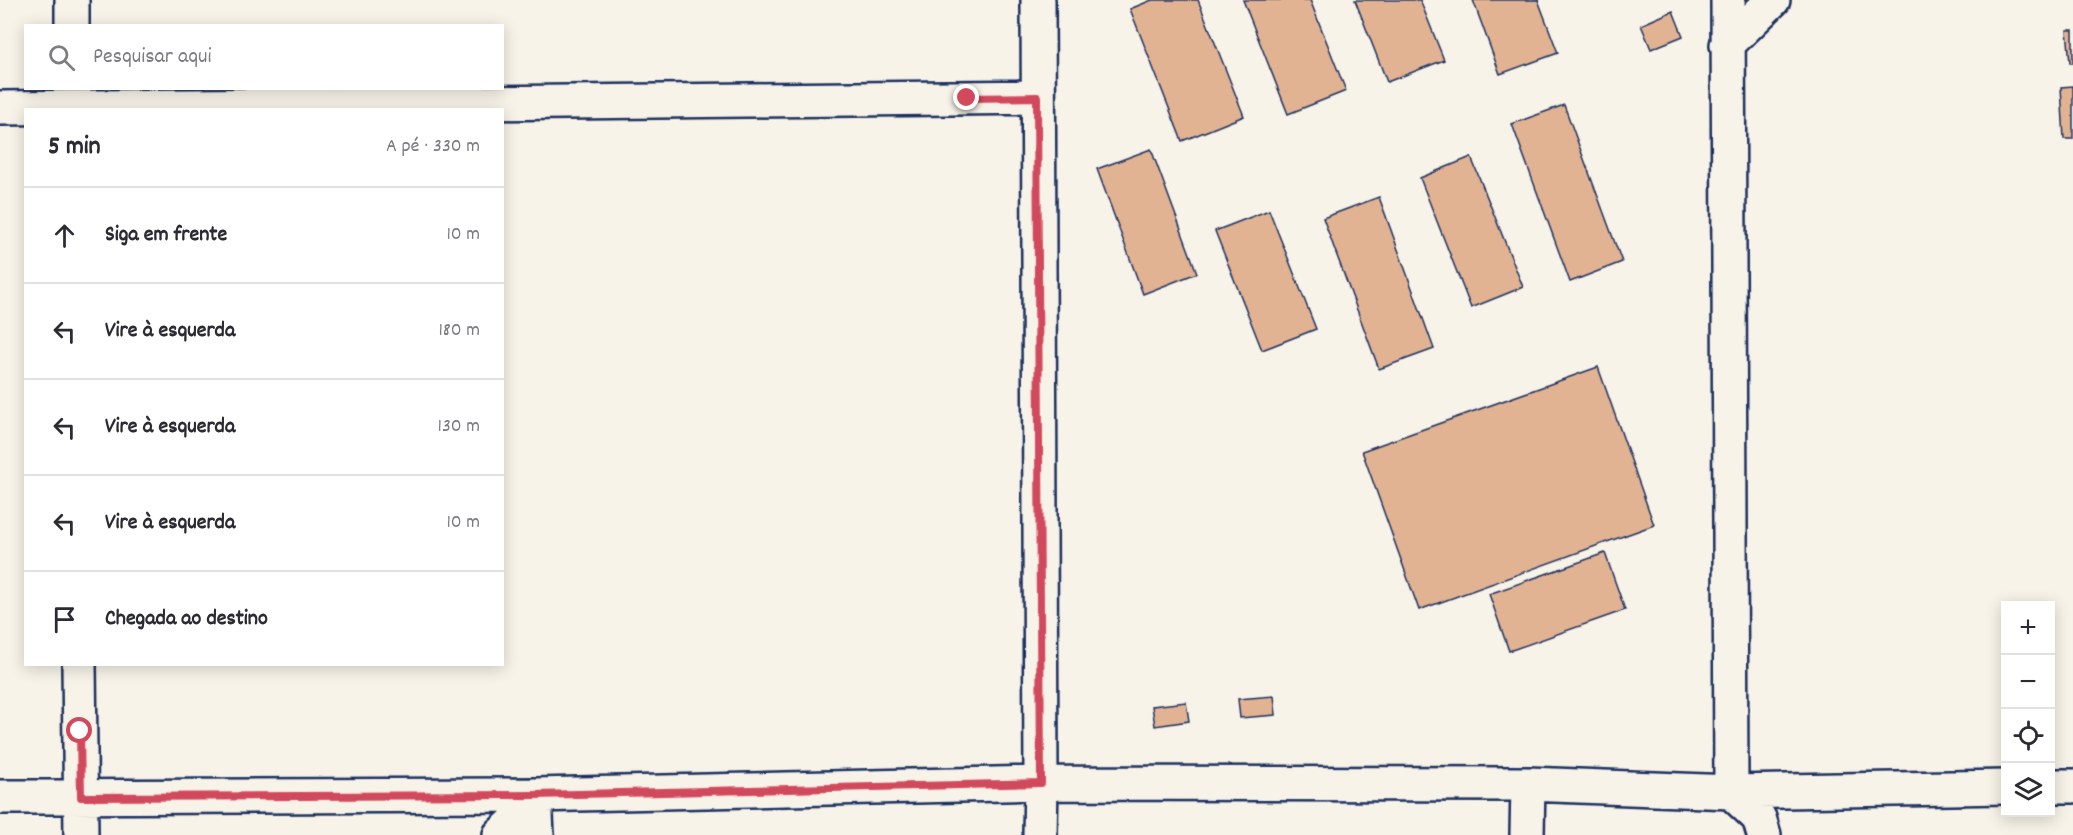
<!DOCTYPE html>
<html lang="pt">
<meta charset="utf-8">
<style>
body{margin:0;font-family:Dekko,sans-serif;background:#f2f2f3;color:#2b2b33}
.controls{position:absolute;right:18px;bottom:18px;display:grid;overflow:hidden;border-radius:0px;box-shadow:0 3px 15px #0003}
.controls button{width:54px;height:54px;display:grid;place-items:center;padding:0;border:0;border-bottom:2px solid #e1e1e2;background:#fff;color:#2b2b33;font:30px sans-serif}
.stop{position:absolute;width:18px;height:18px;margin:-14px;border:4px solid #d1495b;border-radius:50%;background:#fff}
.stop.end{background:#d1495b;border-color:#fff;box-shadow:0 2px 6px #0008}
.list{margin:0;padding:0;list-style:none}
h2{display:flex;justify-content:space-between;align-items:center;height:78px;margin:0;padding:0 24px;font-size:26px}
h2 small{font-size:20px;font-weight:400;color:#7c7c81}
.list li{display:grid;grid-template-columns:39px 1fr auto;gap:18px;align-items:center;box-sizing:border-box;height:96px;padding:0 24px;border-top:2px solid #e1e1e2}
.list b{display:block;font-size:22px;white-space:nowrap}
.list em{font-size:20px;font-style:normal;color:#7c7c81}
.icon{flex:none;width:33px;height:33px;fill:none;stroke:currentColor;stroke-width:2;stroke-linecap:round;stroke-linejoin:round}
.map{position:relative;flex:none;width:2073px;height:835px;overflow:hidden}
.search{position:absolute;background:#fff;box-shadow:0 3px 15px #0003;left:24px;top:24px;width:480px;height:66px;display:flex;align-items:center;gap:15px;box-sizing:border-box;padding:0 21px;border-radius:0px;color:#7c7c81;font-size:22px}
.panel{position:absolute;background:#fff;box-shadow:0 3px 15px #0003;left:24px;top:108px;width:480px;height:558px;border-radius:0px}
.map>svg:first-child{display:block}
.building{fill:#e2b393;stroke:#1b2f5e;stroke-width:1.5}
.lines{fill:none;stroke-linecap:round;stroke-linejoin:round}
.street-casing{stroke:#1b2f5e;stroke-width:38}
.street{stroke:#f7f3e8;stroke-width:33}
.route{stroke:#d1495b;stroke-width:8}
</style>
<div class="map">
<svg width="2073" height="835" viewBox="0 0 2073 835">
<rect width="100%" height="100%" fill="#f7f3e8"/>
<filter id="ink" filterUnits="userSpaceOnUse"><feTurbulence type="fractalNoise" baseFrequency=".0167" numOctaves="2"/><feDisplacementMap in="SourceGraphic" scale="12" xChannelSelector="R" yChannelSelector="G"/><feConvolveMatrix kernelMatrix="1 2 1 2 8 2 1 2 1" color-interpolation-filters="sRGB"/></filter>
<g filter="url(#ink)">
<!-- building -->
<path class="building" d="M1152,0H1198L1244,116L1182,141L1130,9Z
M1243,0H1310L1346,91L1288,114Z
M1355,0H1420L1444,60L1387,82Z
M1473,0H1538L1558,53L1500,74Z
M1673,11L1683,36L1651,49L1641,25Z
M2067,30H2073V63H2070Z
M2073,86V139H2064L2061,87Z
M1564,105L1622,262L1570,282L1512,124Z
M1151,149L1197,273L1143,294L1097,169Z
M1471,157L1523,287L1471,308L1420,178Z
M1379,197L1434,349L1379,369L1323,218Z
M1269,210L1316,329L1262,350L1215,231Z
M1598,367L1654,525L1419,610L1362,451Z
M1605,553L1625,610L1509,651L1489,594Z
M1274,696L1276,715L1240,718L1238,699Z
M1186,702L1189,721L1155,726L1152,706Z"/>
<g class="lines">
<!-- street casing -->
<g class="street-casing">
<path id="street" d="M72,0V26
M1038,0L1041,783L1040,835
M1728,0L1731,792L1759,818L1764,835
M1727,45L1773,0
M0,108L1037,97
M79,664L81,835
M2050,786H2073
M0,797L535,795L1041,783L1528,784L1731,792L2006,787
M500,835L513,823L535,795L537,835
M1527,835L1528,784"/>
</g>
<!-- street -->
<use href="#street" class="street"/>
</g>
</g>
<g class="lines" filter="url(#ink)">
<!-- route -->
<path class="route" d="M80,731L81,797L535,795L1041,783L1037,97L967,98"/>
</g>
</svg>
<div class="controls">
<button>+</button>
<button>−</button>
<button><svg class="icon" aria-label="locate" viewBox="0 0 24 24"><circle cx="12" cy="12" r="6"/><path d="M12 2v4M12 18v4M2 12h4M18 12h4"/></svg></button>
<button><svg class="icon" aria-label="layers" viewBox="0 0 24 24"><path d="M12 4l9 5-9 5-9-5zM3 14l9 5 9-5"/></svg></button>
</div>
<div class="stop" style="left:80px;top:731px"></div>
<div class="stop end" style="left:967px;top:98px"></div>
<div class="search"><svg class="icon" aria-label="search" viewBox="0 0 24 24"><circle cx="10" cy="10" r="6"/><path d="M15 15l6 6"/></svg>Pesquisar aqui</div>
<section class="panel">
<h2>5 min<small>A pé · 330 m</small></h2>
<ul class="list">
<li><svg class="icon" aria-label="ahead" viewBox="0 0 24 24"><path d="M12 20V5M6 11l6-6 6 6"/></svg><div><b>Siga em frente</b></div><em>10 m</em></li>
<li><svg class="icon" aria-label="left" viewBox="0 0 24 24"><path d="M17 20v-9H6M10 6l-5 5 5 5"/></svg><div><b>Vire à esquerda</b></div><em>180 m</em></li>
<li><svg class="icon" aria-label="left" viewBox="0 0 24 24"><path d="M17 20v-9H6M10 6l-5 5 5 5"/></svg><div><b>Vire à esquerda</b></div><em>130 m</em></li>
<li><svg class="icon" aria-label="left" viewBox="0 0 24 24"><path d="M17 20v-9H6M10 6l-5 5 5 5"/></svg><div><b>Vire à esquerda</b></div><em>10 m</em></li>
<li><svg class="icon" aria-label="arrive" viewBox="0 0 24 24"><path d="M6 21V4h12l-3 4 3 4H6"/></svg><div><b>Chegada ao destino</b></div></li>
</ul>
</section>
</div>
